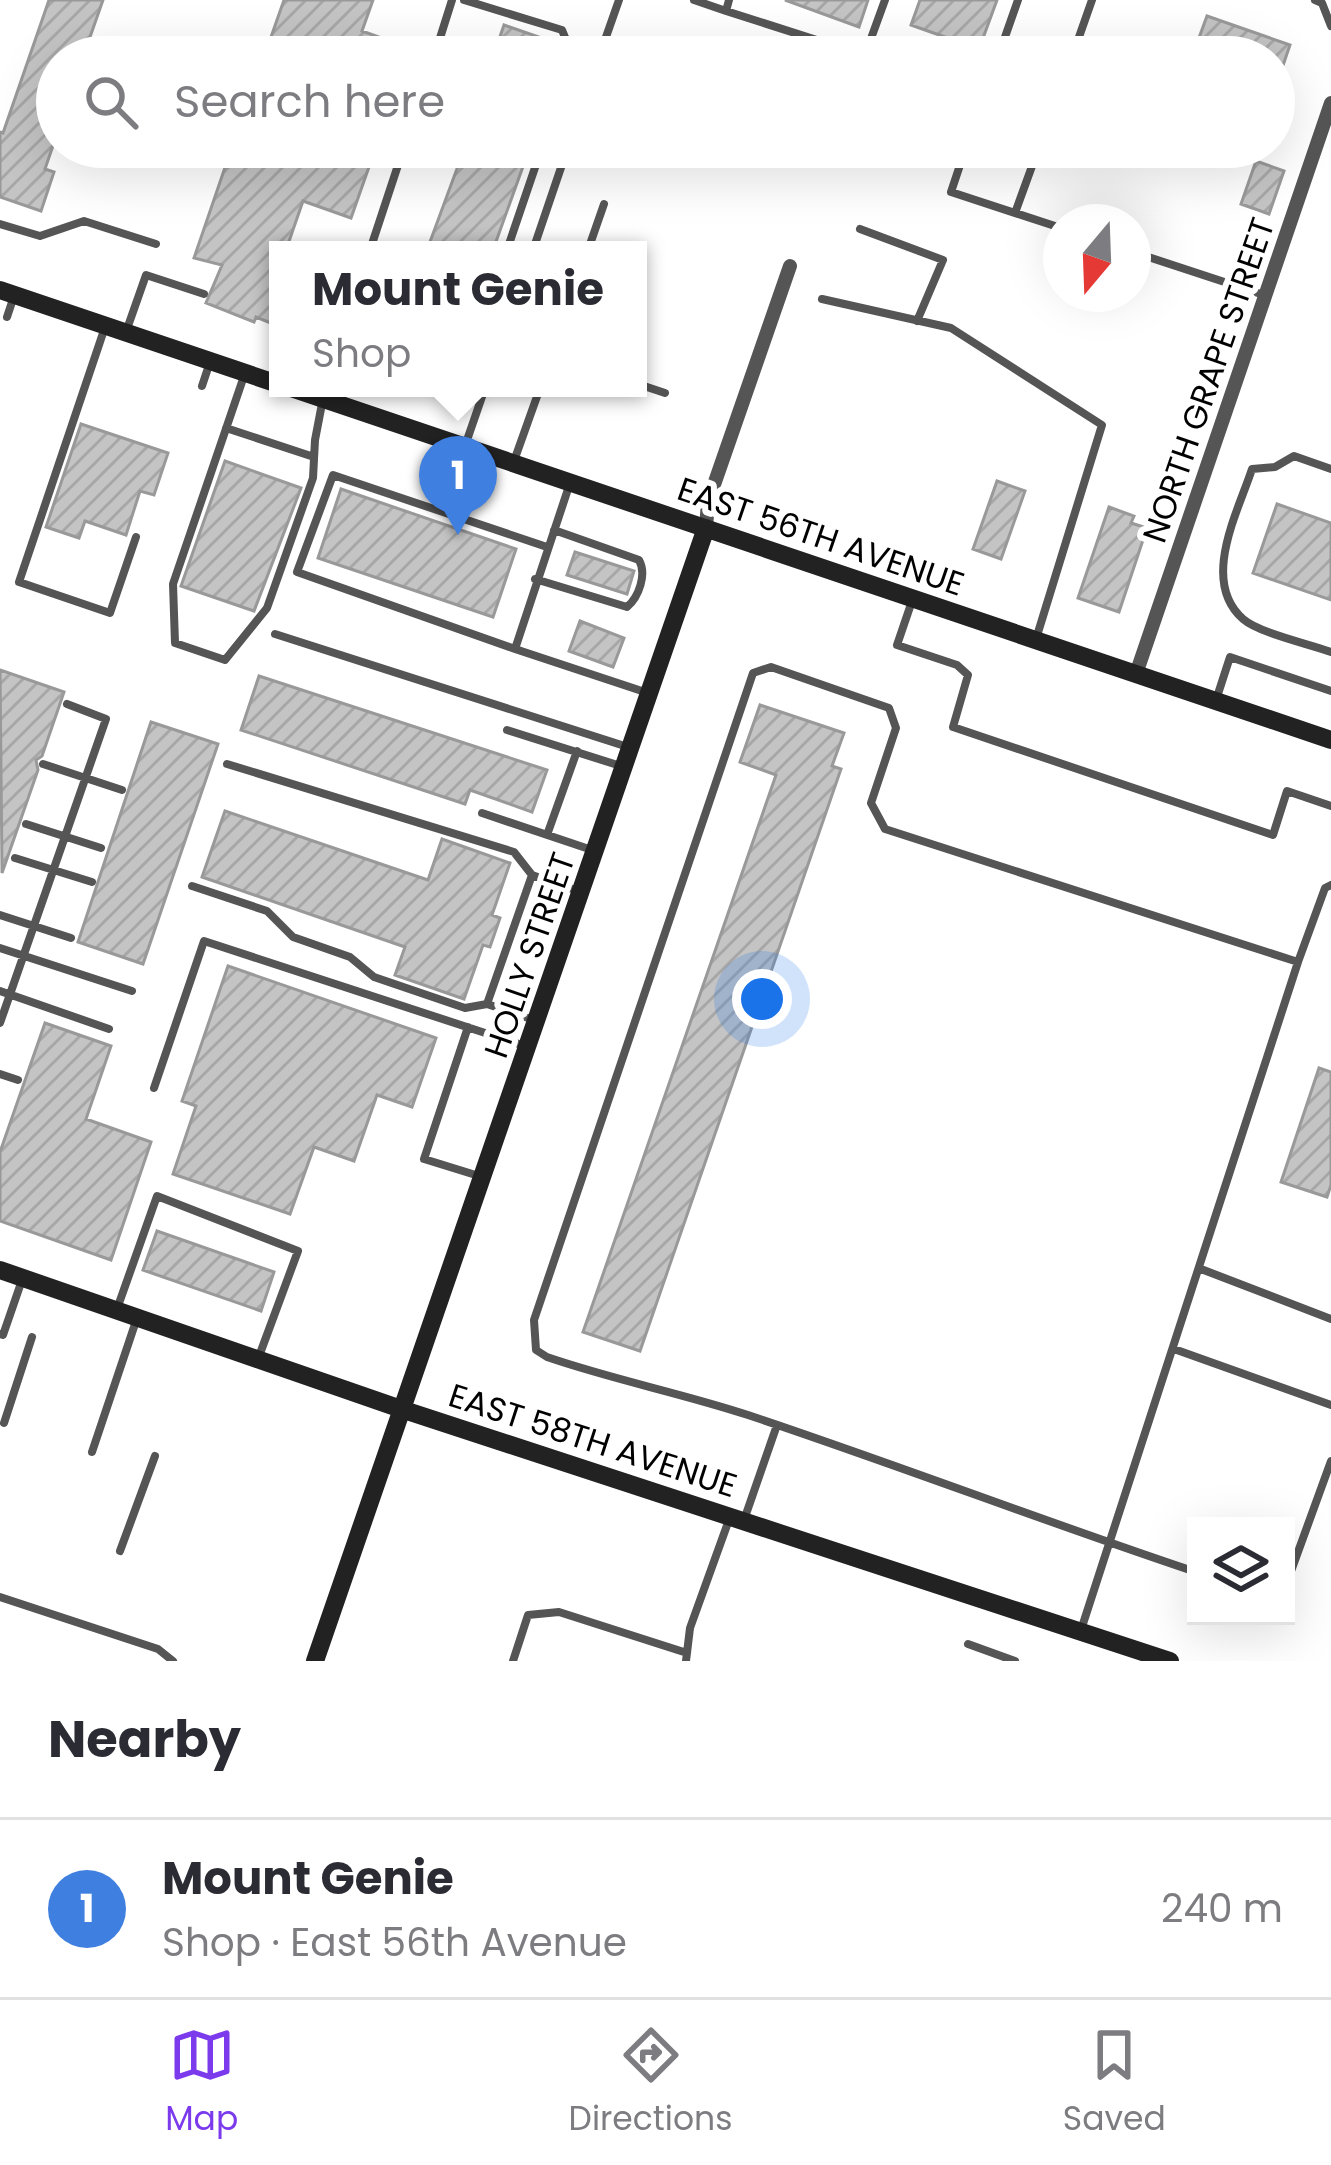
<!DOCTYPE html>
<meta charset="utf-8">
<style>
body{margin:0;font-family:Poppins,sans-serif;background:#f2f2f3;color:#2b2b33}
.controls{position:absolute;right:36px;bottom:36px;display:grid;overflow:hidden;border-radius:0px;box-shadow:0 12px 48px #0002}
.controls button{width:108px;height:108px;display:grid;place-items:center;padding:0;border:0;border-bottom:3px solid #e1e1e2;background:#fff;color:#2b2b33;font:60px sans-serif}
.compass{position:absolute;left:1043px;top:204px;width:108px;height:108px;border-radius:50%;background:#fff;box-shadow:0 12px 48px #0002;rotate:199deg}
.you{position:absolute;left:762px;top:999px;width:42px;height:42px;margin:-30px;border:9px solid #fff;border-radius:50%;background:#1a73e8;box-shadow:0 0 0 18px #1a73e833}
.badge{display:grid;place-items:center;width:78px;height:78px;border-radius:50%;background:#7c3aed;color:#fff;font-size:39px;font-weight:700}
.pin{position:absolute;translate:-50% -99px;filter:drop-shadow(0 3px 6px #0008)}
.pin::after{content:'';position:absolute;top:63px;width:42px;height:36px;background:inherit;clip-path:polygon(0 0,100% 0,50% 100%)}
.popup{position:absolute;left:269px;top:241px;width:378px;height:156px;box-sizing:border-box;display:grid;place-content:center;border-radius:0px;background:#fff;filter:drop-shadow(0 3px 9px #0005);font-size:39px;white-space:nowrap;color:#7c7c81}
.popup b{font-size:45px;color:#2b2b33}
.popup::after{content:'';position:absolute;left:50%;top:100%;margin-left:-24px;border:24px solid transparent;border-top-color:#fff}
.list{margin:0;padding:0;list-style:none}
h2{display:flex;justify-content:space-between;align-items:center;height:156px;margin:0;padding:0 48px;font-size:51px}
h2 small{font-size:39px;font-weight:400;color:#7c7c81}
.list li{display:grid;grid-template-columns:78px 1fr auto;gap:36px;align-items:center;box-sizing:border-box;height:180px;padding:0 48px;border-top:3px solid #e1e1e2}
.list b{display:block;font-size:45px;white-space:nowrap}
.list p{margin:0;font-size:39px;white-space:nowrap;color:#7c7c81}
.list em{font-size:39px;font-style:normal;color:#7c7c81}
.icon{flex:none;width:66px;height:66px;fill:none;stroke:currentColor;stroke-width:2;stroke-linecap:round;stroke-linejoin:round}
.map{position:relative;flex:none;width:1331px;height:1661px;overflow:hidden}
.search{position:absolute;background:#fff;box-shadow:0 12px 48px #0002;left:36px;right:36px;top:36px;height:132px;display:flex;align-items:center;gap:30px;box-sizing:border-box;padding:0 42px;border-radius:66px;color:#7c7c81;font-size:45px}
.sheet{height:336px;background:#fff}
nav{display:flex;justify-content:space-around;align-items:center;box-sizing:border-box;height:168px;border-top:3px solid #e1e1e2;background:#fff;font-size:33px;color:#7c7c81}
nav a{display:grid;justify-items:center;gap:6px}
nav .on{color:#7c3aed}
.map>svg:first-child{display:block}
.building{fill:url(#building-hatch);stroke:#999;stroke-width:3}
.lines{fill:none;stroke-linecap:round;stroke-linejoin:round}
.lane{stroke:#555;stroke-width:8}
.street{stroke:#555;stroke-width:14}
.secondary{stroke:#222;stroke-width:18}
.labels{text-anchor:middle;stroke-width:12;stroke-linejoin:round;paint-order:stroke}
.street-label{font-size:33px;fill:#000;stroke:#fff}
</style>
<div class="map">
<svg width="1331" height="1661" viewBox="0 0 1331 1661">
<defs>
<pattern id="building-hatch" width="6" height="6" patternUnits="userSpaceOnUse" patternTransform="scale(3)"><rect width="6" height="6" fill="#c4c4c4"/><path d="M-1 1l2-2M0 6l6-6M5 7l2-2" fill="none" stroke="#a7a7a7"/></pattern>
</defs>
<rect width="100%" height="100%" fill="#fff"/>
<!-- building -->
<path class="building" d="M49,0H103L83,57H57V134L45,169L54,172L41,211L0,197V132L3,133Z
M284,0H373L362,31L426,54V57H264Z
M785,0H868L859,27Z
M920,0H997L979,49L911,25Z
M1207,16L1290,45L1276,86L1274,57H1192Z
M504,25L553,42L558,57H493Z
M232,147H376L351,218L303,201L286,250H278V326L256,317L254,322L206,303L222,265L194,258Z
M444,147H530L493,250H427L458,166L439,160Z
M1256,161L1284,171L1269,214L1241,204Z
M81,424L168,453L154,495L140,491L126,535L85,521L79,538L46,527Z
M225,461L301,488L254,611L181,586Z
M997,481L1025,491L1001,559L973,549Z
M341,489L516,549L493,617L318,558Z
M1277,504L1331,523V600L1253,573Z
M1109,507L1134,516L1131,523L1147,528L1119,612L1078,598Z
M575,552L634,571L627,594L567,575Z
M580,621L624,638L613,667L569,651Z
M0,670L64,692L42,756L36,760L38,770L2,873Z
M259,676L547,770L532,812L470,790L465,804L241,730Z
M760,705L844,733L832,766L841,769L640,1351L583,1332L776,775L740,762Z
M151,722L218,744L143,964L78,942Z
M225,811L428,880L442,839L510,863L492,915L500,918L490,947L483,945L464,999L395,975L405,947L202,877Z
M228,966L436,1038L412,1107L377,1095L354,1161L314,1147L290,1214L173,1174L196,1106L182,1101Z
M45,1023L111,1046L86,1119L151,1142L111,1260L0,1221V1152Z
M1319,1068L1331,1072V1185L1327,1197L1281,1182Z
M157,1231L274,1272L261,1311L143,1270Z"/>
<g class="lines">
<!-- lane -->
<path class="lane" d="M464,0L562,30L573,57
M694,0L726,11L729,0
M1315,0L1322,3L1331,26
M726,11L848,50L869,44L885,0
M434,57L452,0
M599,57L619,0
M998,57L1018,0
M1072,57L1092,0
M966,147L951,192L1061,228
M1015,213L1039,147
M0,224L40,236L84,221L156,244
M860,229L943,260L917,321
M370,250L404,147
M507,250L542,147
M533,250L568,147
M588,250L604,204
M1133,252L1264,295
M822,299L951,328L1102,425L1036,639
M7,317L14,296
M127,329L146,275L204,294
M104,330L19,582L110,613L136,537
M244,376L173,584L175,643L225,660L267,608L313,478L315,440L325,388
M638,384L665,393
M202,386L210,362
M226,428L314,457
M466,443L485,388
M514,461L540,388
M1331,469L1294,456L1275,467L1252,469C1238,512 1200,581 1243,619C1259,633 1309,644 1331,652
M570,483L515,649L648,693
M535,579L627,607C639,597 647,574 639,560L554,530
M912,601L897,645L957,665L968,675L953,727L1273,835L1287,791L1331,806
M275,634L631,748
M515,649L297,572L333,475L547,547
M1217,697L1230,657L1331,691
M507,730L624,767
M43,764L122,790
M227,764L514,852L532,875
M482,813L595,851
M26,824L101,848
M547,835L577,751
M15,858L92,882
M192,886L267,911L293,937L350,957L374,977L465,1008L487,1004
M0,915L71,938
M0,948L132,991
M0,991L109,1029
M537,1021L487,1004L532,875L578,891
M0,1023L106,719L67,704
M468,1027L424,1159L479,1176
M0,1074L18,1080
M154,1088L204,941L528,1047
M1201,1269L1331,1319
M117,1309L157,1196L298,1251L258,1359
M0,1334L3,1335L22,1280
M1174,1349L1331,1405
M4,1423L32,1337
M92,1452L137,1318
M744,1520L777,1425
M120,1551L155,1456
M1196,1572C1046,1522 898,1465 748,1415C681,1393 614,1380 547,1357L536,1350L534,1320L753,673L771,667L889,708L896,728L871,803L885,829L1298,962
M1286,1585L1331,1461
M0,1597L158,1649L173,1661
M1081,1630L1298,962L1325,888L1331,885
M968,1644L1015,1661
M513,1661L528,1615L559,1612L687,1653
M686,1661L690,1628L730,1517"/>
<!-- street -->
<path class="street" d="M706,528L708,502L790,266
M1136,674L1331,103"/>
<!-- secondary -->
<path class="secondary" d="M0,290L278,384
M291,388L1331,740
M0,1270L404,1410L1170,1661
M315,1661L706,528"/>
</g>
<g class="labels">
<!-- street labels -->
<g class="street-label">
<text transform="translate(1208 380) rotate(-71)" y="12">NORTH GRAPE STREET</text>
<text transform="translate(821 536) rotate(19)" y="12">EAST 56TH AVENUE</text>
<text transform="translate(529 955) rotate(-71)" y="12">HOLLY STREET</text>
<text transform="translate(593 1440) rotate(18)" y="12">EAST 58TH AVENUE</text>
</g>
</g>
</svg>
<div class="controls">
<button><svg class="icon" aria-label="layers" viewBox="0 0 24 24"><path d="M12 4l9 5-9 5-9-5zM3 14l9 5 9-5"/></svg></button>
</div>
<svg class="compass" viewBox="-18 -18 36 36"><path d="M0-13l5 13h-10z" fill="#e53935"/><path d="M0 13l5-13h-10z" fill="#7c7c81"/></svg>
<div class="you"></div>
<div class="pin badge" style="left:458px;top:535px;background:#3f7fe0">1</div>
<div class="popup"><b>Mount Genie</b>Shop</div>
<div class="search"><svg class="icon" aria-label="search" viewBox="0 0 24 24"><circle cx="10" cy="10" r="6"/><path d="M15 15l6 6"/></svg>Search here</div>
</div>
<section class="sheet">
<h2>Nearby<small></small></h2>
<ul class="list">
<li><span class="badge" style="background:#3f7fe0">1</span><div><b>Mount Genie</b><p>Shop · East 56th Avenue</p></div><em>240 m</em></li>
</ul>
</section>
<nav>
<a class="on"><svg class="icon" aria-label="map" viewBox="0 0 24 24"><path d="M3 6l6-2 6 2 6-2v14l-6 2-6-2-6 2zM9 4v14M15 6v14"/></svg>Map</a>
<a><svg class="icon" aria-label="directions" viewBox="0 0 24 24"><path d="M12 3l9 9-9 9-9-9zM9 14v-3h6M13 9l2 2-2 2"/></svg>Directions</a>
<a><svg class="icon" aria-label="saved" viewBox="0 0 24 24"><path d="M7 4h10v16l-5-4-5 4z"/></svg>Saved</a>
</nav>
